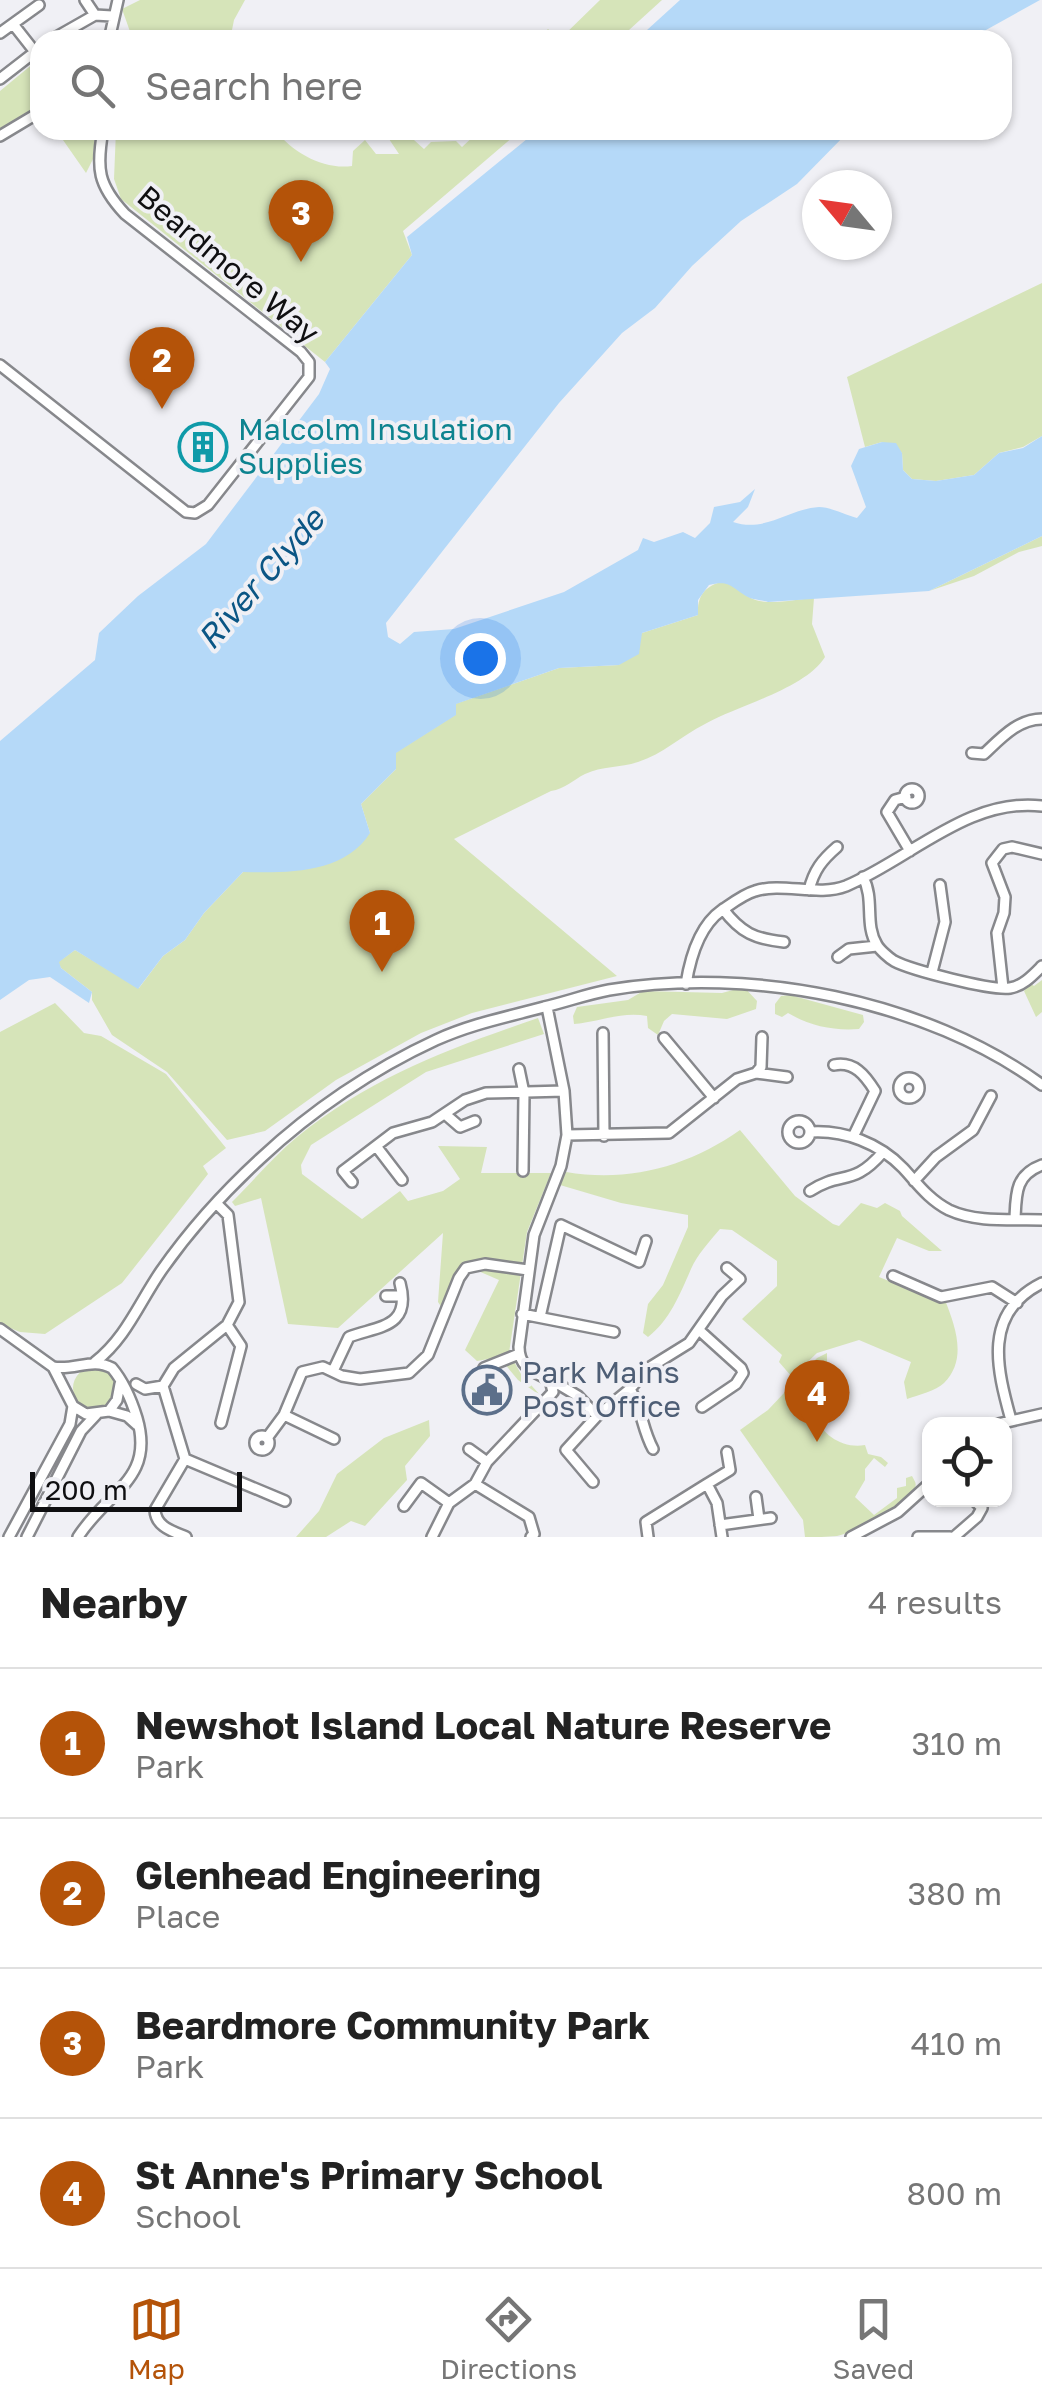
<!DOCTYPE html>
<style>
body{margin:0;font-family:"Golos Text",sans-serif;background:#f6f6f6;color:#222}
.controls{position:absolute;right:30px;bottom:30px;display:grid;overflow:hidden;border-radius:20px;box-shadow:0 2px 8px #0004}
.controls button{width:90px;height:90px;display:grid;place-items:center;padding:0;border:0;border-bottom:2px solid #e0e0e0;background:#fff;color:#222;font:50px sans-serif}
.compass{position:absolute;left:802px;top:170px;width:90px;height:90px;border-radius:50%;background:#fff;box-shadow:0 2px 8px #0004;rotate:299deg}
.scale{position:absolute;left:30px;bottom:25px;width:212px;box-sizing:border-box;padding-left:10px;border:5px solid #0f0f11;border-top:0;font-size:28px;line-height:35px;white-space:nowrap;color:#0f0f11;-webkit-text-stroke:8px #f0f0f5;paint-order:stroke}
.you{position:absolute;left:480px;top:658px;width:35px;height:35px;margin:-25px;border:8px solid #fff;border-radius:50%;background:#1a73e8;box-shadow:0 0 0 15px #1a73e833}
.badge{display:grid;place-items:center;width:65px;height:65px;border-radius:50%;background:#b45309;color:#fff;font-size:32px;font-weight:700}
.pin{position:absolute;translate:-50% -82px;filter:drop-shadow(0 2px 5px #0008)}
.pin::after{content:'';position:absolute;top:52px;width:35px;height:30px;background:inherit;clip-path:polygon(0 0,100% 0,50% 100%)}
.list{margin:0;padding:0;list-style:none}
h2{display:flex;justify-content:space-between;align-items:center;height:130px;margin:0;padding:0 40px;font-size:42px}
h2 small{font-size:32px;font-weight:400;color:#767676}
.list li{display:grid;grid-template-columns:65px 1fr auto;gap:30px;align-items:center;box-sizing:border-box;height:150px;padding:0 40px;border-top:2px solid #e0e0e0}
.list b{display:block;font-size:38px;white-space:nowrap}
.list p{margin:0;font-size:32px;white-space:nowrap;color:#767676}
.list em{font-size:32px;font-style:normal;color:#767676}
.icon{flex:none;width:55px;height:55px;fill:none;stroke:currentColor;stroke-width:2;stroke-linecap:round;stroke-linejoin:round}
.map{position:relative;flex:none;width:1042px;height:1537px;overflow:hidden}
.search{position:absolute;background:#fff;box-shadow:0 2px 8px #0004;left:30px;right:30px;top:30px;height:110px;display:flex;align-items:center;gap:25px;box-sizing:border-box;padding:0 35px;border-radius:30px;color:#767676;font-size:38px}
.sheet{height:730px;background:#fff}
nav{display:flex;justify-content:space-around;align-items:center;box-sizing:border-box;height:140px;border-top:2px solid #e0e0e0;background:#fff;font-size:28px;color:#767676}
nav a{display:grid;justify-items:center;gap:5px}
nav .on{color:#b45309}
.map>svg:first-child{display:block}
.green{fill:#d6e4b9}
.water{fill:#b5d9f8}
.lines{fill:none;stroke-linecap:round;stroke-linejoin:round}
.minor-casing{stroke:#87888c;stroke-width:14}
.minor{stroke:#fff;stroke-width:9}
.labels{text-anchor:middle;stroke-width:8;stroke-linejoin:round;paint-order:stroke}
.street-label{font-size:30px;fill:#0f0f11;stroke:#f0f0f5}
.culture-label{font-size:30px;fill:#0d838f;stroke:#f0f0f5;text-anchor:start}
.service-label{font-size:30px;fill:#4e5e75;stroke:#f0f0f5;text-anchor:start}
.water-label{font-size:32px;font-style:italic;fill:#0b5685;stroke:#f0f0f5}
</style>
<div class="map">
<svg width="1042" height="1537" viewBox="0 0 1042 1537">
<rect width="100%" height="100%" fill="#f0f0f5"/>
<!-- green -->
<path class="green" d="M140,0H245L234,20L230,40H133L122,9Z
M600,0H662L618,40H536L548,29L560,39Z
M40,58V105L0,132V91Z
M56,130H95L93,159L86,173Z
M116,130H275C293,153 324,170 352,166L353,151L365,140L376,154H399L389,139L414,140L424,149L431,142L456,141L462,147L477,133L475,130H521L403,231L412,255L325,362L121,199L114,179Z
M1042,283V436L1023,447L999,453L974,475L936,481L912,479L903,470L902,453L882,442L865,447L847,377Z
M1042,536V546L1019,552L974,576L929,591Z
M724,581C734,585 743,595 753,599C770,606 796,599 814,598L812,624L825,657C805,689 739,705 705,724C681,736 663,754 638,762C620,768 602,766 585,774C573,780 565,789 551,791L454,839L617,976L472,1013L421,1033L336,1080L265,1131L227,1140L167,1072L112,1035L92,1000V992L61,968L58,962L75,950L139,988L163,956L185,940L204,913L243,872L370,833L361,804L396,769L395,753L455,715V704L559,668L619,665L642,633L698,615C697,595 705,586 724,581Z
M1042,980V1012L1036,1017L1024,991L1030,983L1034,986Z
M744,987L757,1001L756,1009L727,1019L672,1014L664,1021L658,1035L648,1028L647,1016C622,1011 599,1022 574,1024L573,1016L577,1007L628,1000L643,991L722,993Z
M790,995L863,1015L864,1022L859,1029C834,1031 810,1026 788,1013L782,1017L775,1014V1004L781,996Z
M55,1003L84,1033L101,1036L166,1074L226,1148L203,1166L208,1174L122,1283L45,1334L20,1332L0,1324V1032Z
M538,1018L544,1034L426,1072L311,1145L301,1165L302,1174L362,1219L400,1191L408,1201L443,1191L460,1179L438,1146L487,1147L481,1173H551L527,1232L509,1353L521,1374L541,1396L518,1380L499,1357L477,1361L465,1350L499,1280L462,1264L442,1308L438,1302L443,1233L338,1328L288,1324L261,1198L235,1206L232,1202C253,1181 274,1156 297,1137C373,1076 448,1049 538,1018Z
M740,1130L795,1196L833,1224L839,1226L861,1203L877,1208L885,1203L900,1211L902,1216L942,1251H929L897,1238L879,1277L936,1300H945C955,1326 968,1359 944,1383C936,1391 918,1395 907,1399L904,1382L911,1362L859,1340L817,1353L792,1377L779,1362L782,1355L742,1319L777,1286V1261L732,1230L720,1229C710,1241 697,1255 691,1269C680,1294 670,1320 648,1337L643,1333L648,1304L663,1285L688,1227V1215L621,1203L560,1185L566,1172C629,1183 689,1166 740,1130Z
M827,1353V1368L811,1381L799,1385L796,1413L815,1415C822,1436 844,1449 865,1445L868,1454L881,1457L888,1463L885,1467L874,1458L865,1469V1480L855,1497L874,1515L897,1498V1488L906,1486V1478L912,1476C915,1482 918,1484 913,1491C903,1507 857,1531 837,1536C828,1537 815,1537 805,1537L803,1520L740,1430L768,1410L817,1358Z
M73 1388a21 21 0 1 1 42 0a21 21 0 1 1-42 0Z
M429,1420L430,1436L405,1466L407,1480L365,1526L351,1521L326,1537H296L319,1511L337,1474L384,1438Z"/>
<!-- water -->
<path class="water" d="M680,0H1040L968,40H636Z
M538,130H850L797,184L741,221L692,266L655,308L622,333L559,403L386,623L388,637L400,644L414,632L454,629L564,592L638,550L643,538L654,542L683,532L695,538L710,523L714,507L740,502L755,489L748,507L733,522C765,533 788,509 819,507C830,507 846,515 857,518L866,507L851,466L859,449L882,442L896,443L902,453L903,470L912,479L936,481L974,475L999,453L1023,448L1042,436V536L929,591L768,602C767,601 751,599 750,598C732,589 731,579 709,585L698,600V615L642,633L639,654L619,665L559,668L456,704V715L396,753V769L361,804L370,833C344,874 287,873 243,872L204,913L185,940L163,956L138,989L75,950L59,962L61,968L92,992L89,1003L50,977L29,980L0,1000V741L95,660L99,633L138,596L206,544L319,394L330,369L325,362L412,255L407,237Z"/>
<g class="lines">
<!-- minor casing -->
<g class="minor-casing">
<path id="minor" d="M85,0L95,15L112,16
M13,24L35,52
M0,33L39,5
M51,40L95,15
M109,40L118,0
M0,79L40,48
M0,136L40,112
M0,365L186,512L195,513L208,505L309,377V362L301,352L125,214C98,185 96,169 103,130
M972,753L984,754C1001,738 1018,719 1042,719
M905 796a7 7 0 1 1 14 0a7 7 0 1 1-14 0Z
M906,797L895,800L887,812L910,851
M863,877C875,900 864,924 877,945C880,950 889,958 894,961C911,970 992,991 1010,988C1023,986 1033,975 1042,966
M809,890C814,870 822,860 837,847
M723,909C741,933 755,939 784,942
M838,957L849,949L877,946
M932,972L945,922L940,885
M686,984C690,959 699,926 722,910C731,904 744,894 755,891C783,882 818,897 846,886C910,859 969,797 1042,806
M1003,988L997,933L1004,913L1005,897L992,863L1003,849L1012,847L1042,854
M603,1033L604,1136
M664,1038L714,1098
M834,1065C854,1061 865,1075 875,1091L853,1137
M519,1069L524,1093L523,1171
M756,1073L787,1077
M899 1088a10 10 0 1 1 20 0a10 10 0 1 1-20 0Z
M445,1114L460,1127L475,1121
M788 1132a11 11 0 1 1 22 0a11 11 0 1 1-22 0Z
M811,1132C844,1130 879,1143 903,1168C917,1183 929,1200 949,1210C977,1223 1012,1219 1042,1220
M567,1135L669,1133L737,1079L756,1073L761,1067L762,1037
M376,1146L402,1180
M914,1181L936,1157L973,1130L991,1096
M352,1182L343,1171L393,1133L432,1122L465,1100L486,1093L564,1091
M810,1191C842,1170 852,1188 883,1152
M1015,1219C1016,1194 1015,1175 1042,1165
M893,1276L941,1297L992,1287L1017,1303
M386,1296H402
M522,1314L614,1332
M540,1317L561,1225L639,1262L646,1241
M0,1329L53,1367L73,1406L86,1414L109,1411L117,1400L120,1384
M700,1331L741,1368L743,1373L736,1384L702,1407
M95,1362C126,1338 139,1303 161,1271C189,1231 224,1192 261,1158C311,1111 373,1069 436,1040C471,1024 507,1017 544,1007C566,1002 587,994 609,990C750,966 926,1000 1042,1085
M53,1367C75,1371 92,1357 112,1368C123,1381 132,1402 137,1418C155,1480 108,1490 78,1537
M484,1368L519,1354
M333,1371L349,1337C378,1326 412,1328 400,1283
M136,1384L145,1389L163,1386
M553,1386L558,1384L578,1396L597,1416L630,1389L647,1369L689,1343L722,1296L740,1279L727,1268
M630,1389C642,1409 642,1429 653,1449
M109,1411L127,1416L137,1425
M284,1415L334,1439
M1011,1420C997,1369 982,1313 1042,1283
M221,1423L241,1346L227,1325
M998,1424L1042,1414
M255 1443a7 7 0 1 1 14 0a7 7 0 1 1-14 0Z
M267,1438L284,1415L302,1372L323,1367L342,1376L360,1379L409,1373L428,1355L459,1278L466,1268L485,1264L528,1270
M469,1449L487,1462
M185,1459L285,1501
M593,1482L566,1450L597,1416
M475,1484L529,1517L534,1534L531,1537
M756,1497L759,1519
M404,1506L421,1483L449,1503
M720,1525L771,1518
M9,1537L70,1424L73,1406
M27,1537L81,1431L96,1415
M186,1537C172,1531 156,1527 155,1510L185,1459L163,1386L174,1368L227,1325L239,1302L228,1215L217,1204
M432,1537L449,1503L475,1484L487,1462L553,1392L550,1380C534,1372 519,1368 519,1347L534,1235L561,1166L567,1135L564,1091L547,1007
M648,1537L646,1522L707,1484
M722,1537L717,1503L707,1484L730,1470L727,1452
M851,1537L898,1512L930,1483
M918,1537H950
M954,1537L977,1517L982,1508L974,1500"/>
</g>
<!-- minor -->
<use href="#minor" class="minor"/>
</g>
<!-- icons -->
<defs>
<g id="building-ring" transform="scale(2.5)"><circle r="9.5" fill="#f0f0f5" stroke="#0f9aa8" stroke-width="1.5"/><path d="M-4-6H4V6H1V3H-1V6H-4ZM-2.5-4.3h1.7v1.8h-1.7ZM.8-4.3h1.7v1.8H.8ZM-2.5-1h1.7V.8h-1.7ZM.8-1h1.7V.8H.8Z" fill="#0f9aa8"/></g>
<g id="civic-ring" transform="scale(2.5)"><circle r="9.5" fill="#f0f0f5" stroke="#5c6f8a" stroke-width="1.5"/><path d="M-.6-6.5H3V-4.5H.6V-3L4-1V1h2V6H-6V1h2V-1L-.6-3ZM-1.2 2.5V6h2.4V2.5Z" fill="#5c6f8a"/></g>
</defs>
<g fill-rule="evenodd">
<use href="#building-ring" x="203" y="447"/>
<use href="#civic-ring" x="487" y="1390"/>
</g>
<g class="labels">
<!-- street labels -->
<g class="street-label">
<text transform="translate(228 265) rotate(40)" y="10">Beardmore Way</text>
</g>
<!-- culture labels -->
<g class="culture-label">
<text x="238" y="440">Malcolm Insulation<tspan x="238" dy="34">Supplies</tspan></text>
</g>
<!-- service labels -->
<g class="service-label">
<text x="522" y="1383">Park Mains<tspan x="522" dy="34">Post Office</tspan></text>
</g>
<!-- water labels -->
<g class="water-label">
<text transform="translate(261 579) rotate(-49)" y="11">River Clyde</text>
</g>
</g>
</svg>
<div class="controls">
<button><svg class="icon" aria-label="locate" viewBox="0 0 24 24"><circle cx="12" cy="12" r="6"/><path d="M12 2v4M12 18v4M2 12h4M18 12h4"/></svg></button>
</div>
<svg class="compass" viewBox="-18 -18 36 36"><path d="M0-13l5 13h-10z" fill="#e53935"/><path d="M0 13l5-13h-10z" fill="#767676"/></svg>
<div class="scale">200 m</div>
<div class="you"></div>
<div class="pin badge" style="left:382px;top:972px">1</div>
<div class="pin badge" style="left:162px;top:409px">2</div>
<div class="pin badge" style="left:301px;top:262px">3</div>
<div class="pin badge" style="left:817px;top:1442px">4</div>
<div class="search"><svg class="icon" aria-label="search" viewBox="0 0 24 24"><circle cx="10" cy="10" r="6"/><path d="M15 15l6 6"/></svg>Search here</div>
</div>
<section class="sheet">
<h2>Nearby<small>4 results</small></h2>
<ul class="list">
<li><span class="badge">1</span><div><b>Newshot Island Local Nature Reserve</b><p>Park</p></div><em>310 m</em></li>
<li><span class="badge">2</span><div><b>Glenhead Engineering</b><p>Place</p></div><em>380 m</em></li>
<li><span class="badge">3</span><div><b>Beardmore Community Park</b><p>Park</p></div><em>410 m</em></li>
<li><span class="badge">4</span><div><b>St Anne's Primary School</b><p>School</p></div><em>800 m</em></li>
</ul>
</section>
<nav>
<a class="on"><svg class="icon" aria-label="map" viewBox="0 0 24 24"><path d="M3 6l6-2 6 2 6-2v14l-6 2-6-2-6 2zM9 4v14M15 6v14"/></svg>Map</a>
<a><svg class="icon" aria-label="directions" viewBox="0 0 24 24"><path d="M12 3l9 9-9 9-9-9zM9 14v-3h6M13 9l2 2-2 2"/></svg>Directions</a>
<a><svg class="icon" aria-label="saved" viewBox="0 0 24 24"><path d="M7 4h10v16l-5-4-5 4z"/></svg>Saved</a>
</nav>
